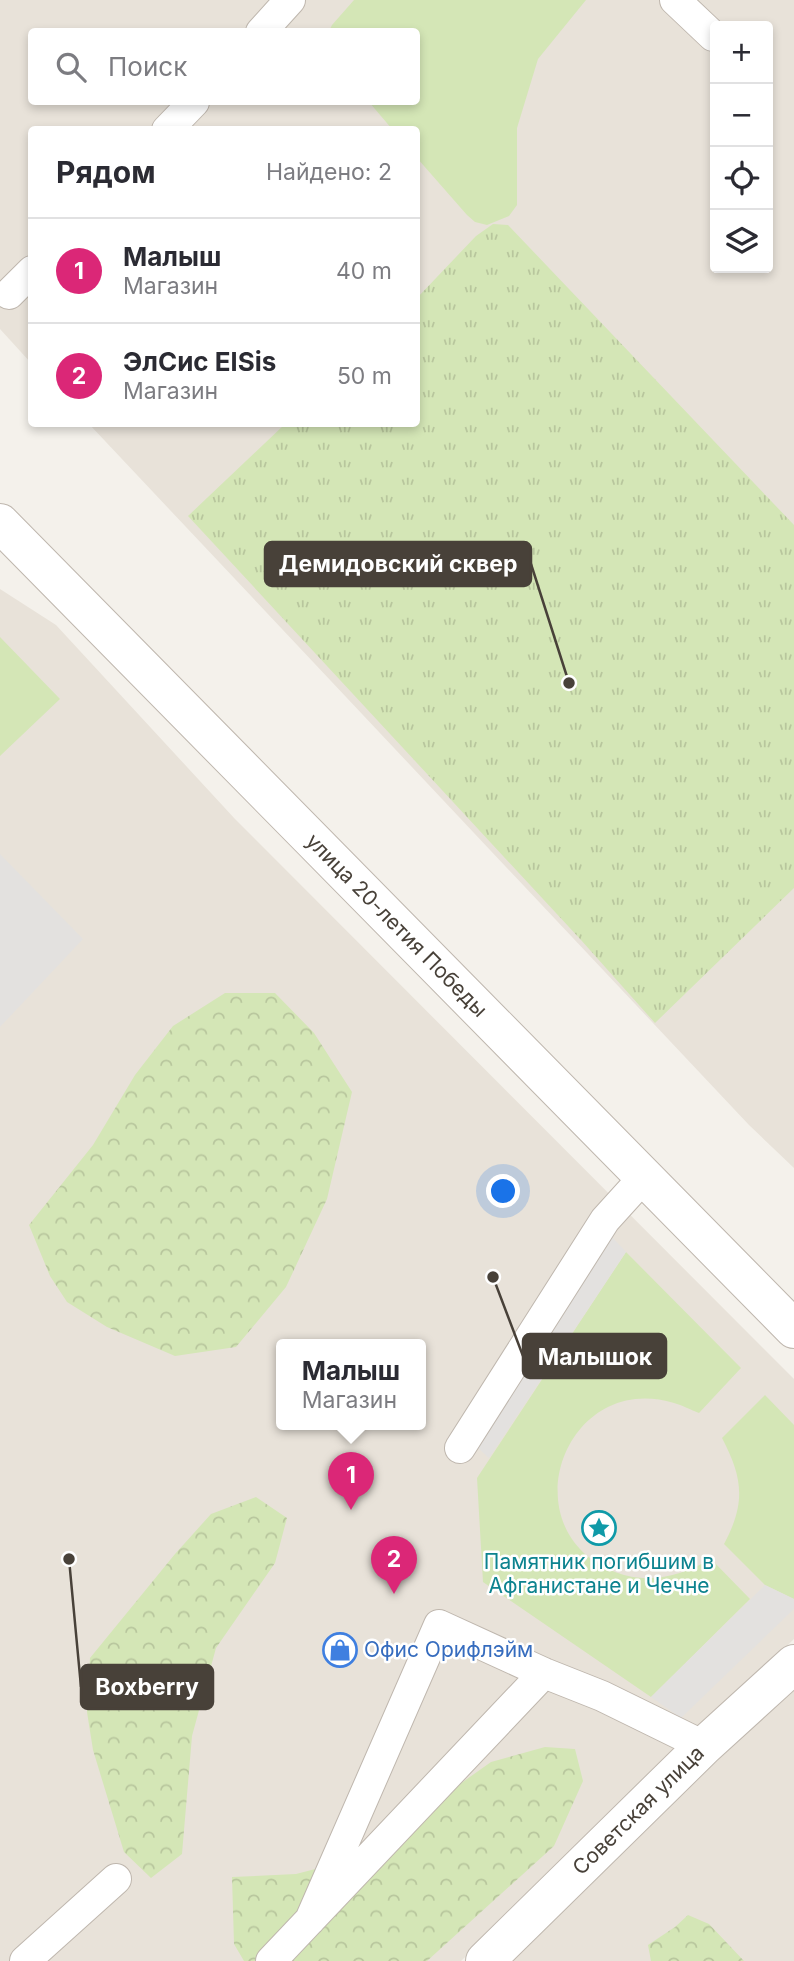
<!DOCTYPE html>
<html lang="ru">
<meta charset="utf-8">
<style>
body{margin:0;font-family:Inter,sans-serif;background:#f7f7f7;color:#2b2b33}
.controls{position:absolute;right:21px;top:21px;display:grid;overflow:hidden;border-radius:7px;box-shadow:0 4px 10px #0003}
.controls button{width:63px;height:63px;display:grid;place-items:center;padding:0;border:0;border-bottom:2px solid #e1e1e2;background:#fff;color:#2b2b33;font:35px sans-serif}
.you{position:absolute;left:504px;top:1192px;width:24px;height:24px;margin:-18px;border:5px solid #fff;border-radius:50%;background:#1a73e8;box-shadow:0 0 0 10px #1a73e833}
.badge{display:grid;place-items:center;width:46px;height:46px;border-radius:50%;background:#db2777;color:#fff;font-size:23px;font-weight:700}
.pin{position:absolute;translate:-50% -58px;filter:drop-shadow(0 2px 4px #0008)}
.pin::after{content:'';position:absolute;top:37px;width:24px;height:21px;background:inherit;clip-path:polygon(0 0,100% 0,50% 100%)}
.popup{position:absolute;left:276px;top:1339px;width:150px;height:91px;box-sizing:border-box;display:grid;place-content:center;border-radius:7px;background:#fff;filter:drop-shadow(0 2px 5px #0005);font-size:23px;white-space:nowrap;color:#7c7c81}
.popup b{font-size:26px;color:#2b2b33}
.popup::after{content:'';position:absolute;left:50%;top:100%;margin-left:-14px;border:14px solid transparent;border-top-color:#fff}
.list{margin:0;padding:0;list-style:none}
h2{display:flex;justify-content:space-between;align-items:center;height:91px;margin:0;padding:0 28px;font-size:30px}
h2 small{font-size:23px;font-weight:400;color:#7c7c81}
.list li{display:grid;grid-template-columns:46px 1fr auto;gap:21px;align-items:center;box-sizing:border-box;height:105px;padding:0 28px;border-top:2px solid #e1e1e2}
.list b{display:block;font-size:26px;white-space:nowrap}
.list p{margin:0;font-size:23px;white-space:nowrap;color:#7c7c81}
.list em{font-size:23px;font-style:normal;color:#7c7c81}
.icon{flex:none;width:38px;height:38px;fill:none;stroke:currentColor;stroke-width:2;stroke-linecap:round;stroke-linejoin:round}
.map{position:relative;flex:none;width:794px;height:1961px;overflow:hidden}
.search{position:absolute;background:#fff;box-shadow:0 4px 10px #0003;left:28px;top:28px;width:392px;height:77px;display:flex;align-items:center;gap:18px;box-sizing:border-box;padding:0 24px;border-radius:7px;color:#7c7c81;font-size:26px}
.panel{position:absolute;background:#fff;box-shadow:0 4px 10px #0003;left:28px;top:126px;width:392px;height:301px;border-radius:7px}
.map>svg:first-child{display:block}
.residential{fill:#e8e2d9;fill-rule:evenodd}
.grass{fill:#d4e6b6}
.forest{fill:url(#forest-crowns)}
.park{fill:url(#park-tufts)}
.parking{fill:#e3e1df}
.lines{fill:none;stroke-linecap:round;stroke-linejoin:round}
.service-casing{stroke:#bfb7ae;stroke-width:32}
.minor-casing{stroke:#bfb7ae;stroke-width:40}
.tertiary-casing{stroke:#bfb7ae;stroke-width:40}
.service{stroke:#fff;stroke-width:30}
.minor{stroke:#fff;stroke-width:38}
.tertiary{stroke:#fff;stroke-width:38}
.labels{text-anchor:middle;stroke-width:5;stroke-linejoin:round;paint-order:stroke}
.street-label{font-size:21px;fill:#484139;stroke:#fff}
.culture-label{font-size:21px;fill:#0d838f;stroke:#fff}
.shop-label{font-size:21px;fill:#366cbe;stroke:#fff;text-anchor:start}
.leader{fill:none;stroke:#484139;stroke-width:2.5}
.callout-dot{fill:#484139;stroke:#fff;stroke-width:2.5}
.callout{fill:#484139;stroke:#484139;stroke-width:2.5}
.callout-label{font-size:23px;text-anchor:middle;font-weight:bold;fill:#fff}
</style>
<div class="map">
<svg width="794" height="1961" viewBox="0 0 794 1961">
<defs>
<pattern id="forest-crowns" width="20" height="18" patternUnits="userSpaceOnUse" patternTransform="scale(1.75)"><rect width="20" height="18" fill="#d4e6b6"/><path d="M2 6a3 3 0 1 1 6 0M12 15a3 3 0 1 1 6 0" fill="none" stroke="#b8c69d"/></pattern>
<pattern id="park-tufts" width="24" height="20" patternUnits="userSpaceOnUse" patternTransform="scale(1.75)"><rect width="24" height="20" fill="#d4e6b6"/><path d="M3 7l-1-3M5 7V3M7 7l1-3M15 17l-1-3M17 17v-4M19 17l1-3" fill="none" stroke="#b8c69d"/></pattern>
</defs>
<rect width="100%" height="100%" fill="#f4f1eb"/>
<!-- residential -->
<path class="residential" d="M0,0H794V1168L749,1125L89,424H416V130H32L31,363L0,329ZM715,26H768V268H715ZM32,32H416V102H32Z
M0,589L56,625L235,819L794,1379V1639L461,1961H0ZM281,1344H421V1424H281Z
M794,1686V1961H512Z"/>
<!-- grass -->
<path class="grass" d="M354,0H586L538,59L517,128V205L509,216L487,225L475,222L467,215L417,158L416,130L392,129L369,102H416V32L329,31L332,25Z
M0,637L60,699L0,756Z
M626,1252L741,1368L699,1413C691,1410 682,1405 674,1403C564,1370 508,1530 615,1572C648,1585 682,1576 711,1559L750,1599L651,1697L483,1582L477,1478Z
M765,1395L794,1425V1599L765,1585L724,1544C746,1503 743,1478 722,1438Z"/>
<!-- forest -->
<path class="forest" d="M225,993H275L314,1033L352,1092L327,1199L286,1287L236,1347L175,1356L107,1327L67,1302L50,1276L29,1225L93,1145L135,1075L173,1026Z
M256,1497L287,1518L275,1563L216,1648L192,1736L182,1854L151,1878L124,1852L93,1750L87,1712L90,1658L175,1554L211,1514Z
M545,1747L575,1749L583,1781L554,1846L427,1961H244L234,1944L232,1877L296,1874L354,1859L491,1762Z
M688,1915L709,1924L744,1961H651L648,1945L675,1927Z"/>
<!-- park -->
<path class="park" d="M493,224L508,225L794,525V888L655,1023L581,940L188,516L285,424H416L417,298L476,236Z"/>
<!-- parking -->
<path class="parking" d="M0,854L83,939L0,1027Z
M602,1226L626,1252L489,1458L467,1438Z
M765,1585L794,1599V1609L681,1718L651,1697Z"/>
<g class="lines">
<!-- service casing -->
<g class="service-casing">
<path id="service" d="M675,0L713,36
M261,32L290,0
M167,130L194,102
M9,294L32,271
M460,1448L605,1220L644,1177
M310,1920L439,1625L544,1673L602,1696L704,1746
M25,1961L116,1879
M271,1961L544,1673"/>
</g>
<!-- minor casing -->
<g class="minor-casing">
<g id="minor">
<path id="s1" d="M485,1961L704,1746L794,1664"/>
</g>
</g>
<!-- tertiary casing -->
<g class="tertiary-casing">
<g id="tertiary">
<path id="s2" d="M0,523L794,1329"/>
</g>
</g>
<!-- service -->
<use href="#service" class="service"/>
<!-- minor -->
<use href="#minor" class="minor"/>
<!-- tertiary -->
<use href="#tertiary" class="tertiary"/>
</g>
<!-- icons -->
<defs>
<g id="sight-ring" transform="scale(1.75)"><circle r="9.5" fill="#fff" stroke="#0f9aa8" stroke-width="1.5"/><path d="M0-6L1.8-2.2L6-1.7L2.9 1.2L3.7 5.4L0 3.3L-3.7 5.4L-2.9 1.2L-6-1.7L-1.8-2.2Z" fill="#0f9aa8"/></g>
<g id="shop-ring" transform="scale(1.75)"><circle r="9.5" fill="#fff" stroke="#3f7fe0" stroke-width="1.5"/><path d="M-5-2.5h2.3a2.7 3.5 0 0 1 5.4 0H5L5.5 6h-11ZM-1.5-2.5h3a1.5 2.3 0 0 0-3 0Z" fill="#3f7fe0"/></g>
</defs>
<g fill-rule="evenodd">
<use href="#sight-ring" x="599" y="1528"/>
<use href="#shop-ring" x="340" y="1650"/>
</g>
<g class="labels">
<!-- street labels -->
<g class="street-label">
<text dy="7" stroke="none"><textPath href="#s2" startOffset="565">улица 20-летия Победы</textPath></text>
<text dy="7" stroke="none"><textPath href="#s1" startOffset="215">Советская улица</textPath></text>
</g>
<!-- culture labels -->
<g class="culture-label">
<text x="599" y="1569">Памятник погибшим в<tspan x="599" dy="24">Афганистане и Чечне</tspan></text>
</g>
<!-- shop labels -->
<g class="shop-label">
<text x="364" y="1657">Офис Орифлэйм</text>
</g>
</g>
<!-- callouts -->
<path class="leader" d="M569 683L531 564M493 1277L523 1356M69 1559L81 1687"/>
<g class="callout-dot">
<circle cx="569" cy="683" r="7"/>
<circle cx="493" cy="1277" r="7"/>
<circle cx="69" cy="1559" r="7"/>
</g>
<g class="callout">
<rect x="265" y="542" width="266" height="44" rx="7"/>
<rect x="523" y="1334" width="143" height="44" rx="7"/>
<rect x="81" y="1665" width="132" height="44" rx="7"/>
</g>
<g class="callout-label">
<text x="398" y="572">Демидовский сквер</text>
<text x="595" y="1365">Малышок</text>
<text x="147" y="1695">Boxberry</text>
</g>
</svg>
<div class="controls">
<button>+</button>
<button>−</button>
<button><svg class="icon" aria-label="locate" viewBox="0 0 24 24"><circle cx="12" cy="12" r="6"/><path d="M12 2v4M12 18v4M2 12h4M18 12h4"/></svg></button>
<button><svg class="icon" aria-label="layers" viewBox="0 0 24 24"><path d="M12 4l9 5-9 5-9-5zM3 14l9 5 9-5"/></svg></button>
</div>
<div class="you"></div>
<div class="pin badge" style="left:351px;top:1510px">1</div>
<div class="popup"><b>Малыш</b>Магазин</div>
<div class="pin badge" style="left:394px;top:1594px">2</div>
<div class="search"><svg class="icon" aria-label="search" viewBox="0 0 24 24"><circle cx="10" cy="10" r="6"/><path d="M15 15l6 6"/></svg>Поиск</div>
<section class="panel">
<h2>Рядом<small>Найдено: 2</small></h2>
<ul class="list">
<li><span class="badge">1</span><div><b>Малыш</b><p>Магазин</p></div><em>40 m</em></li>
<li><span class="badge">2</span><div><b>ЭлСис ElSis</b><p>Магазин</p></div><em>50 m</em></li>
</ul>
</section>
</div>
